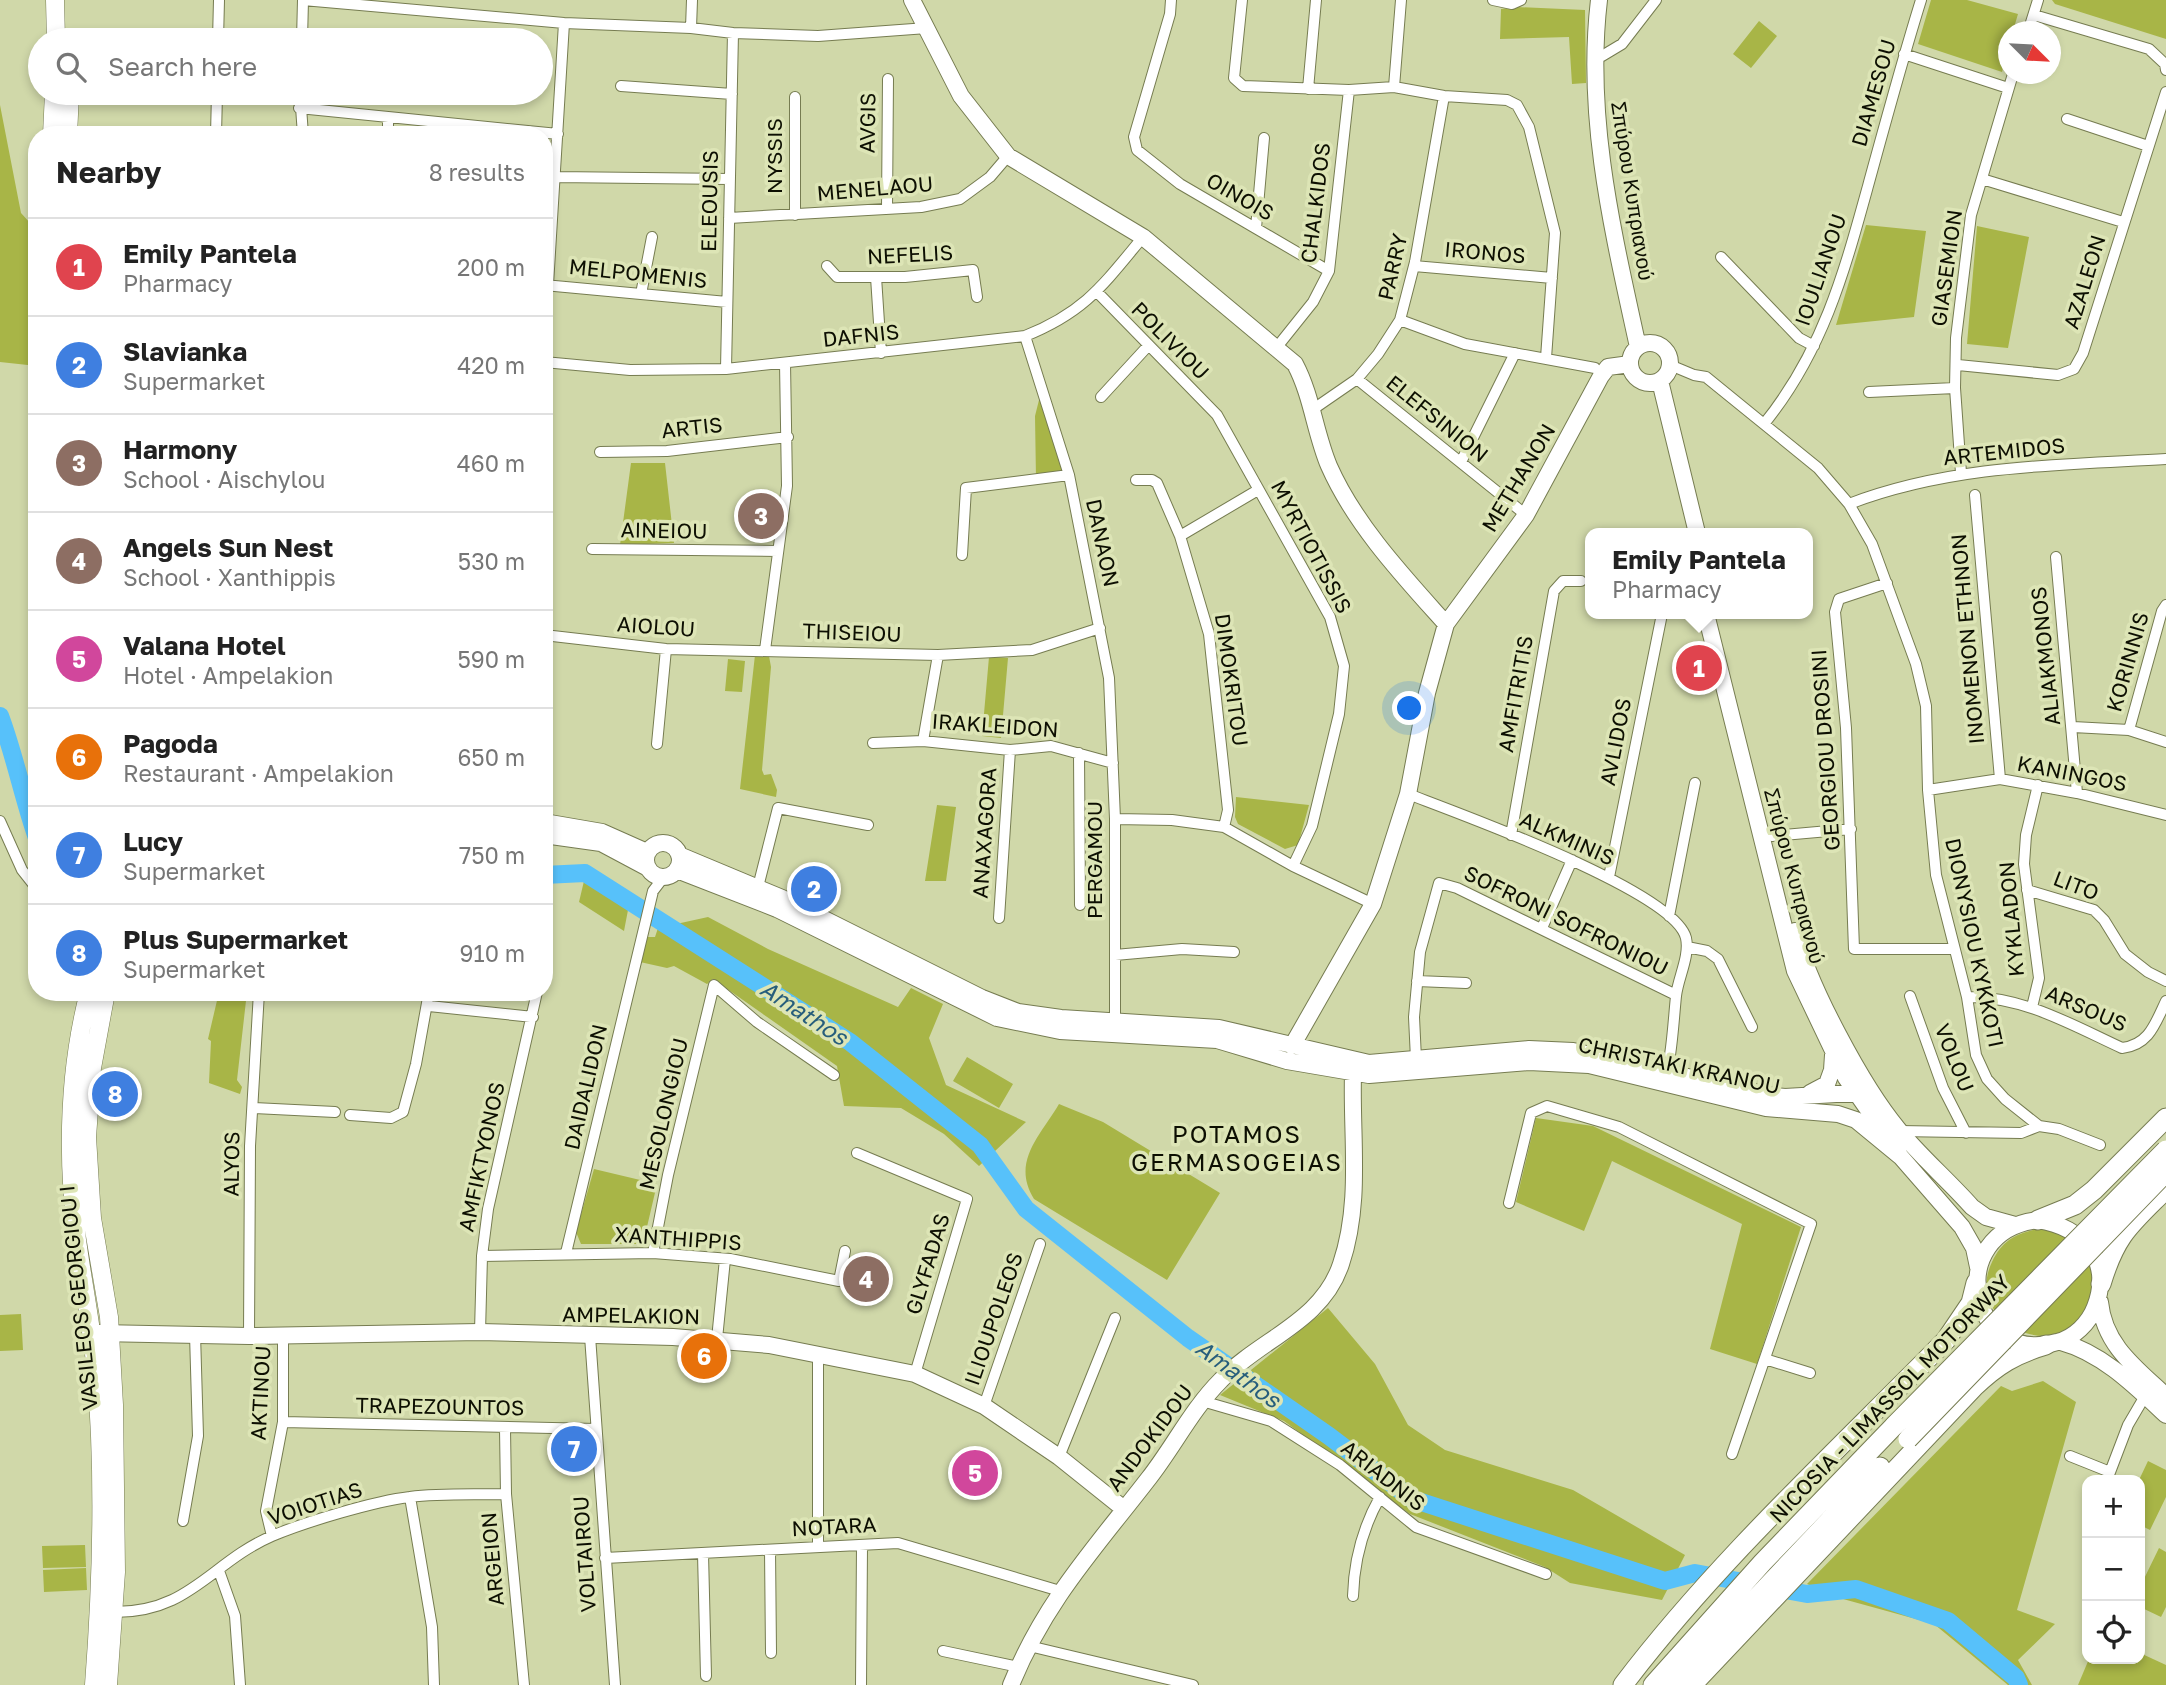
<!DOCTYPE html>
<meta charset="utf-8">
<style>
body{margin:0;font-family:"Golos Text",sans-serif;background:#f2f2f2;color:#222}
.controls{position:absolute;right:21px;bottom:21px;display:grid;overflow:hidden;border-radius:14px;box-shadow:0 4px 10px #0003}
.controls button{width:63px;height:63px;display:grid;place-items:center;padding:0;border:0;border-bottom:2px solid #e0e0e0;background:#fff;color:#222;font:35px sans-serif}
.compass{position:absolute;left:1998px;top:21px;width:63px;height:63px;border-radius:50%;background:#fff;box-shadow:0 4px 10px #0003;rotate:114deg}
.you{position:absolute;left:1410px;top:709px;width:24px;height:24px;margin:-18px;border:5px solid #fff;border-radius:50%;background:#1a73e8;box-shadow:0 0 0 10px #1a73e833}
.badge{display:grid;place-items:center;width:46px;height:46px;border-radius:50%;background:#7f56d0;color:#fff;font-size:23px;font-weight:700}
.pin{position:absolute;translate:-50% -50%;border:4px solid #fff;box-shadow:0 2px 7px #0006}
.popup{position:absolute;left:1585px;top:528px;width:228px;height:91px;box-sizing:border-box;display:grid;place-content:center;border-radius:14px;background:#fff;filter:drop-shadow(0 2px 5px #0005);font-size:23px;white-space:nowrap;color:#767676}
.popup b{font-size:26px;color:#222}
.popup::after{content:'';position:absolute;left:50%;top:100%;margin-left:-14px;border:14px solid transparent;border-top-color:#fff}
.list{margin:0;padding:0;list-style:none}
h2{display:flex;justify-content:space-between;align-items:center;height:91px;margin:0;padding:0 28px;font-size:30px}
h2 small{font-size:23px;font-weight:400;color:#767676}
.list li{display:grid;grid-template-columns:46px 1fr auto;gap:21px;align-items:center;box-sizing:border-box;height:98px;padding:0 28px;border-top:2px solid #e0e0e0}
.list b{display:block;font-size:26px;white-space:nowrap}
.list p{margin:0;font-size:23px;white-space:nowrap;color:#767676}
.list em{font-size:23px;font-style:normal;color:#767676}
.icon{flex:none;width:38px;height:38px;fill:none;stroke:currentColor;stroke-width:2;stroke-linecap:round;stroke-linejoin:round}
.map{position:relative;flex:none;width:2166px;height:1685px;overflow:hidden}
.search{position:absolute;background:#fff;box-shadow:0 4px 10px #0003;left:28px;top:28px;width:525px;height:77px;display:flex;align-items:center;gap:18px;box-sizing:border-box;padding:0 24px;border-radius:38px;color:#767676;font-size:26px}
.panel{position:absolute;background:#fff;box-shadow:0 4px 10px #0003;left:28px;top:126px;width:525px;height:875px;border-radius:28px}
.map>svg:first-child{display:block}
.green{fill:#a8b547}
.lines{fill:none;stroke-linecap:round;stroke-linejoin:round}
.river{stroke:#57c1fa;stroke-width:18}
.street-casing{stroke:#767c51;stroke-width:12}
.secondary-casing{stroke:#767c51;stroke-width:18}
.primary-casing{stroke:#767c51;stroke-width:19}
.highway-casing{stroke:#767c51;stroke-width:21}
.street{stroke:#fff;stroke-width:10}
.secondary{stroke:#fff;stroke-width:16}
.primary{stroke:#fff;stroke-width:18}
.highway{stroke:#fff;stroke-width:19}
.highway-bridge-casing{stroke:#767c51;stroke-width:21;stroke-linecap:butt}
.highway-bridge{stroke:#fff;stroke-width:19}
.labels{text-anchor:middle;stroke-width:7;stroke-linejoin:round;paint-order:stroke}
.street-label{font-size:21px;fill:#0d0f02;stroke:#dde5b6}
.water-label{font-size:23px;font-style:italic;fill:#275e7c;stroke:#dde5b6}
.quarter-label{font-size:24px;letter-spacing:2px;fill:#0d0f02;stroke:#dde5b6}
</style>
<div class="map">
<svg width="2166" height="1685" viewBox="0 0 2166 1685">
<rect width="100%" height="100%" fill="#d0d8a9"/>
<!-- green -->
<path class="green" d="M1931,0H1967L2018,14L2013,31L2008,32V49L2002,72L1918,44Z
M2052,0H2166V39L2055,4Z
M1517,7L1585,10L1586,83L1572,84L1569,37L1500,39L1501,9Z
M1759,21L1777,36L1751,68L1733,54Z
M0,105L21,213L31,224L30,330L37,366L0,362Z
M1866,225L1926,231L1914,317L1836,325Z
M1977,226L2029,237L2008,348L1967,344Z
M1041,392L1069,475L1036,479L1035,416Z
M631,463H665L674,543L620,545Z
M755,655L769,656L771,667L762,770L764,775L771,774L777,790L776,797L740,789Z
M989,657L1008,658L1001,738L982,736Z
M728,659L745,661L742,692L725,691Z
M1236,797L1309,805L1298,845L1285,849L1238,824L1235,817Z
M937,805L956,807L946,881H925Z
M584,881L628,910L624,931L579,902Z
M708,917L768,949L898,1007L911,988L943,1004L929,1038L946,1085L1026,1122L979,1166L944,1134L901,1108L844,1106L837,1066L713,979L707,984L674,966L667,968L640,962L646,937H655L658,928Z
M219,992H247L237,1080L242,1087L240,1094L209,1083L211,1041L208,1039Z
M967,1057L1013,1084L999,1108L953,1081Z
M1059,1104L1103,1122L1220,1193L1167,1280L1034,1199C1011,1162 1040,1136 1059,1104Z
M1536,1118L1593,1126L1801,1227L1757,1364L1710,1349L1742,1224L1612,1161L1584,1231L1516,1202Z
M594,1169L657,1184L643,1244H581L576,1232Z
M2042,1228L2062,1233L2092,1260C2093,1268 2096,1278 2095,1286C2095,1293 2090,1300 2088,1306C2062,1368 1962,1324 1992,1262C2003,1239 2017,1233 2042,1228Z
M1328,1308L1375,1364L1408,1425L1445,1450L1573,1490L1685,1555L1662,1600L1570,1583L1545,1567L1410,1514L1284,1421L1220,1395Z
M21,1314L23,1350L0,1351V1315Z
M2043,1381L2076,1402L2017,1610L2055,1624L2018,1660L2032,1685H2008L1934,1624L1843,1599L1807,1584L2001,1386L2012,1391Z
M2148,1461L2166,1470V1497L2150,1530L2140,1525L2139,1480Z
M85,1545L86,1567L43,1568L42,1546Z
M2159,1548L2166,1552V1607L2161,1617L2140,1607V1587Z
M86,1568L87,1590L44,1592L43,1570Z
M2140,1653L2166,1665V1685H2078L2089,1659H2140Z"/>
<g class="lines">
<!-- river -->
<path class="river" d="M0,716C15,756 23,798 37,838
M544,875L585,873L850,1042L980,1145L1026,1209L1188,1338L1329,1436L1412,1499L1665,1581L1695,1573L1807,1594L1856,1589L1948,1621L2016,1678L2019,1685"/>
<!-- street casing -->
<g class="street-casing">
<path id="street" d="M303,0L564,23L691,28L733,33L818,36L927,28
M1171,0L1170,14L1134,137L1137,150L1180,184L1329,271
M1242,0L1234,78L1243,86L1349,90L1394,87L1444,96L1507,100L1517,105L1529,127L1555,233L1546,358
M1493,0L1512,4L1521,0
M2034,15L2149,49L2165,64L2166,70
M691,28L692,0
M2028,32L2038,0
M218,40L219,0
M302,40L303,0
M1904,54L2008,88
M1602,56L1622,44L1656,0
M621,86L732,94
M1394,87L1401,0
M1308,89L1316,0
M300,93L303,135
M299,108L558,134
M2067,119L2148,146
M216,135L217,93
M388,135V117
M555,177L730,179
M1982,179L2123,222
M887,209L888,79
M795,215V97
M729,218L921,207L960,199L990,177L1008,156
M1256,228L1264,138
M1721,257L1799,338L1814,346
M827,266L837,277H905L973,270L977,297
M1414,266L1552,278
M876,277L881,353
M544,285L727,302
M548,285L564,23
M1097,292L1217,415L1330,617L1344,666L1339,714L1312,826L1293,866
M641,294L652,237
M1400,320L1465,344L1595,368
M1025,336L1069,475L1109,678L1115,819V1019
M1277,347L1313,302L1329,271L1349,90
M544,362L630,370L726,369L1025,336C1085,312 1103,285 1143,237
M1670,365L1694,375L1706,377L1818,468L1849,504L1872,544L1916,664L1926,706L1928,790L1936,875L1967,997L1976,1055L1987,1079L2005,1099L2039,1126L2059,1129L2100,1145
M1958,365L2058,375L2074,369L2083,353L2166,92
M726,369L733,33
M1357,379L1526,515
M1869,392L1955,388
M1101,397L1147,347
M1312,410L1357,379L1378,354L1400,320L1415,262L1444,96
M1764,424C1823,351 1844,273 1868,186C1885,124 1902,61 1921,0
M600,452L667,451L788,437
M1461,462L1515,353
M1961,473L1955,388L1956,338L1971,215L2013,74
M1136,480H1152L1157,483L1180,536L1209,634L1228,810L1224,827
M1975,495L2000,779
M1849,504C1951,465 2058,465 2166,459
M1180,536L1258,490
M592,549L778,551
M962,555L966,488L1069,475
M2056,557L2077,793
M1887,583L1839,599L1835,612L1846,728L1854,949H1952
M544,635L666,649L938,655L1032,650L1100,628
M765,650L787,486L785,363
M2073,727L2129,730L2166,742
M2129,730L2162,611L2166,605
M923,741L938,655
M873,743L923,741L1010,750L1051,746L1113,763
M657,744L666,649
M1079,753L1080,905
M1928,790L2000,779L2077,793L2166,815
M1408,794C1457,813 1675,891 1686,938C1690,956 1678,978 1676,996C1674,1016 1673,1035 1670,1055
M1115,819L1172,820L1224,827L1293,866L1373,904
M0,821L22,870L37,889
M1511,835L1554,591L1563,581H1581
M1772,836L1851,829
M1609,877L1662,614
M758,887L778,808L868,825
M2027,890L2094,910L2104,920L2125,954L2148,972L2166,981
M1669,916L1695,783
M999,918L1010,750
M1542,928L1572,860
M1687,947L1707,951L1718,959L1752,1027
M1115,955L1182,949L1234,952
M1417,981L1466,983
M1910,996L1943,1088L1966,1133
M1967,997C2023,996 2072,1025 2122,1048C2149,1045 2155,1024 2166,1001
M429,1006L533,1017
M2032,1007L2039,978L2024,864L2026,835L2038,785
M1416,1059L1414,1017L1420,952L1439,883L1457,888L1676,995
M253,1108L335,1112
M350,1115L391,1118L403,1112L416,1064L429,992
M1899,1131L2021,1133L2039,1126
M857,1153L967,1199L915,1374
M1509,1203L1531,1113L1547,1106L1619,1127L1811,1224L1732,1454
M566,1253L653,891L663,878
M653,1253L668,1175L714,985L757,1022L834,1075
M482,1256L653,1253L730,1259L839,1281L845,1251
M480,1332L482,1256L488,1209L537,992
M249,1336L250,1146L259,992
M590,1336L615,1685
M717,1339L725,1259
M1765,1359L1810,1373
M1202,1401L1271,1421L1340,1465L1416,1527L1546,1574
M984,1406L1040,1244
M283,1422L596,1429
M505,1429L506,1494L524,1685
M2070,1456L2110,1472
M1059,1457L1115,1318
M2107,1480L2128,1425L2145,1396
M410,1497L432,1627L434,1685
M183,1521L198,1436L195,1334
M272,1536L266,1511L283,1422V1334
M818,1546V1357
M770,1550L771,1653
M703,1554L706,1676
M605,1558L898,1543L1060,1591
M219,1571L235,1616L240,1685
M1353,1596C1354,1560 1362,1529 1380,1497
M113,1612C190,1613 210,1563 272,1536C305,1522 375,1501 410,1497C441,1493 474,1495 506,1494
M1029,1646L1193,1685
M943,1651L1019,1667
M861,1685L862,1546"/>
</g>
<!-- secondary casing -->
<g class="secondary-casing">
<path id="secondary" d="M912,0L961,96L1008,156L1143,237L1295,364C1312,396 1315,433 1329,466C1355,525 1404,577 1446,624
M1599,0C1585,118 1613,232 1638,347
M1630 363a20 20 0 1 1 40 0a20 20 0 1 1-40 0Z
M1660,381L1697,533
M1706,614L1795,971L1846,1078L1901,1157L1962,1227L1974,1248L1978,1267
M544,822L602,832L647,852
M544,835L601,843L646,867
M646 860a17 17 0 1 1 34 0a17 17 0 1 1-34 0Z
M679,855L782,898L982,998L1018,1012L1061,1018L1219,1028L1369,1063L1529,1049L1573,1051L1767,1095L1785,1097L1870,1092
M677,870L777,909L997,1018L1060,1031L1217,1040L1287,1061L1369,1075L1529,1062L1589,1065L1766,1108L1838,1114L1856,1120L1901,1157
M1795,931C1808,985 1863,1087 1898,1129C1920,1156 1948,1180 1972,1207L1986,1217L2015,1225
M1292,1046L1373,904L1408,794L1427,693L1446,624L1526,515L1601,376L1608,367L1630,364
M1810,1093L1827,1084L1832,1070L1833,1055
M2038,1220C2083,1227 2113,1261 2095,1307C2089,1323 2074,1338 2057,1342C1969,1368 1942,1231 2038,1220Z
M2100,1302C2104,1345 2136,1368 2166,1396
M99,1333L249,1336L480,1332L673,1337L769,1345L915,1374L984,1406L1059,1457L1124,1509
M2061,1342C2102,1353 2135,1386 2166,1415
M1011,1685C1045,1601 1095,1548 1149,1478C1174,1446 1192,1409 1221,1380C1260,1339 1322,1322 1341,1264C1362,1202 1351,1137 1353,1074"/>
</g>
<!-- primary casing -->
<g class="primary-casing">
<path id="primary" d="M55,0L56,40
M52,135L54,93
M68,135L70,93
M89,992C68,1073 67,1158 77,1240C83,1284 92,1328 96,1372C105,1476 102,1581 94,1685
M106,992L92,1068L87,1137L92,1218L109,1317L114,1405L116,1572L108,1685"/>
</g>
<!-- highway casing -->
<g class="highway-casing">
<path id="highway" d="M2038,1220L2075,1205L2094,1190L2166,1118
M2101,1284C2116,1234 2130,1225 2166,1189
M1623,1685C1718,1560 1836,1452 1946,1340L1971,1303L1976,1283
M1653,1685L1763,1562L1895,1425
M1674,1685L1880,1467
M1692,1685L1974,1387C1997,1365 2015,1354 2046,1345"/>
</g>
<!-- street -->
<use href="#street" class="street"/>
<!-- secondary -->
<use href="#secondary" class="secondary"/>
<!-- primary -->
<use href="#primary" class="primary"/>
<!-- highway -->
<use href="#highway" class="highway"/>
<!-- highway-bridge casing -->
<g class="highway-bridge-casing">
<path id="highway-bridge" d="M1895,1425L2166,1150
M1908,1439L2166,1172"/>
</g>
<!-- highway-bridge -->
<use href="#highway-bridge" class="highway-bridge"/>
</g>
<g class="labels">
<!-- street labels -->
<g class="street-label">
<text transform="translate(1874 93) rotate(-74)" y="7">DIAMESOU</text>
<text transform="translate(868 123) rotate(-89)" y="7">AVGIS</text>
<text transform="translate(775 156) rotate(-90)" y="7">NYSSIS</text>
<text transform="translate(875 189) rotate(-5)" y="7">MENELAOU</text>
<text transform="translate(1632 191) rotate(81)" y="7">Σπύρου Κυπριανού</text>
<text transform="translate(1240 197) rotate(30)" y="7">OINOIS</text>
<text transform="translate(710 201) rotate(-89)" y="7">ELEOUSIS</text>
<text transform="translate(1316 203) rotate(-83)" y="7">CHALKIDOS</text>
<text transform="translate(1485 253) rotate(5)" y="7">IRONOS</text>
<text transform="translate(910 255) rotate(-3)" y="7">NEFELIS</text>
<text transform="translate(1393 267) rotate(-77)" y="7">PARRY</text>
<text transform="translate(1947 268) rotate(-82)" y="7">GIASEMION</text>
<text transform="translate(1821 270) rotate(-71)" y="7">IOULIANOU</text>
<text transform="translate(638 274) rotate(6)" y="7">MELPOMENIS</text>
<text transform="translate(2085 282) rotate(-73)" y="7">AZALEON</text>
<text transform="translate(861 336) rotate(-6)" y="7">DAFNIS</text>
<text transform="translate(1170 341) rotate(45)" y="7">POLIVIOU</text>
<text transform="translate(1437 419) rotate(39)" y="7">ELEFSINION</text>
<text transform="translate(692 428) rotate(-6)" y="7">ARTIS</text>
<text transform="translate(2004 452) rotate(-6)" y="7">ARTEMIDOS</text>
<text transform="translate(1519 478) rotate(-59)" y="7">METHANON</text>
<text transform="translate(664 531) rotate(1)" y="7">AINEIOU</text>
<text transform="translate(1102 543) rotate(78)" y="7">DANAON</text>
<text transform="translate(1311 547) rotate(62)" y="7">MYRTIOTISSIS</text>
<text transform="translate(656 627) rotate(4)" y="7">AIOLOU</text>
<text transform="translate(852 633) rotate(2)" y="7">THISEIOU</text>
<text transform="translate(1968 639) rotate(-95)" y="7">INOMENON ETHNON</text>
<text transform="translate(2046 656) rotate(-96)" y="7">ALIAKMONOS</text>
<text transform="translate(2128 662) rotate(-74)" y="7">KORINNIS</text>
<text transform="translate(1231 680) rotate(82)" y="7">DIMOKRITOU</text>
<text transform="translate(1516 694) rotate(-80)" y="7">AMFITRITIS</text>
<text transform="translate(995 726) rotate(4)" y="7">IRAKLEIDON</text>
<text transform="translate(1616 742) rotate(-79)" y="7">AVLIDOS</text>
<text transform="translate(1826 750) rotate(-94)" y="7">GEORGIOU DROSINI</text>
<text transform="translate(2072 774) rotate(11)" y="7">KANINGOS</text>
<text transform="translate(985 833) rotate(-86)" y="7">ANAXAGORA</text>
<text transform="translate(1567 839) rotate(24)" y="7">ALKMINIS</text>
<text transform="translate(1095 860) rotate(-90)" y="7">PERGAMOU</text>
<text transform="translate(1794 876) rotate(75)" y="7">Σπύρου Κυπριανού</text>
<text transform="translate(2076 886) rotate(21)" y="7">LITO</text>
<text transform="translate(2012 919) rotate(-95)" y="7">KYKLADON</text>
<text transform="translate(1566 921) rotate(26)" y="7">SOFRONI SOFRONIOU</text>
<text transform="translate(1974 943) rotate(78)" y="7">DIONYSIOU KYKKOTI</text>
<text transform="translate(2086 1009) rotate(23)" y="7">ARSOUS</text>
<text transform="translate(1954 1058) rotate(68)" y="7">VOLOU</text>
<text transform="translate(1679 1066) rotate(12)" y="7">CHRISTAKI KRANOU</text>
<text transform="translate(586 1087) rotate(-77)" y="7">DAIDALIDON</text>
<text transform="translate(664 1114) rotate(-77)" y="7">MESOLONGIOU</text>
<text transform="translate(482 1157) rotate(-78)" y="7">AMFIKTYONOS</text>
<text transform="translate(232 1164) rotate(-89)" y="7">ALYOS</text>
<text transform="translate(678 1239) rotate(4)" y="7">XANTHIPPIS</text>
<text transform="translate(928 1264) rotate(-73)" y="7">GLYFADAS</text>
<text transform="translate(79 1298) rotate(-96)" y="7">VASILEOS GEORGIOU I</text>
<text transform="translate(631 1316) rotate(1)" y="7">AMPELAKION</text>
<text transform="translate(994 1319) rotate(-71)" y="7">ILIOUPOLEOS</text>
<text transform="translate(261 1393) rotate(-87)" y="7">AKTINOU</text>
<text transform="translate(1890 1399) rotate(-46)" y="7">NICOSIA - LIMASSOL MOTORWAY</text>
<text transform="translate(440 1407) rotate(1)" y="7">TRAPEZOUNTOS</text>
<text transform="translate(1150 1438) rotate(-53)" y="7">ANDOKIDOU</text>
<text transform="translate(1383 1476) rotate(38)" y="7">ARIADNIS</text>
<text transform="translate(315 1504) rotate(-18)" y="7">VOIOTIAS</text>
<text transform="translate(834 1527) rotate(-3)" y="7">NOTARA</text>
<text transform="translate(585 1554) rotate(-94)" y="7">VOLTAIROU</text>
<text transform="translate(493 1559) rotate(-95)" y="7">ARGEION</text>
</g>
<!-- water labels -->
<g class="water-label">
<text transform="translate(804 1013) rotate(33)" y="8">Amathos</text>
<text transform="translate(1238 1374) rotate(36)" y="8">Amathos</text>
</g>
<!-- quarter labels -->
<g class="quarter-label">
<text x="1237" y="1143">POTAMOS<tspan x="1237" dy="28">GERMASOGEIAS</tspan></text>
</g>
</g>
</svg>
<div class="controls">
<button>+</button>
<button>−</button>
<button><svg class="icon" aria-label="locate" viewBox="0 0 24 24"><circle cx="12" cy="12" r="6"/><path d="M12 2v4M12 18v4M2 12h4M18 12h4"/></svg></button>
</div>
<svg class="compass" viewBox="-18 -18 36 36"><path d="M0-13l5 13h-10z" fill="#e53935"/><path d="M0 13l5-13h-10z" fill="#767676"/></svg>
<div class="you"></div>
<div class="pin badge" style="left:1699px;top:668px;background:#e0444e">1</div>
<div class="popup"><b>Emily Pantela</b>Pharmacy</div>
<div class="pin badge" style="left:814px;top:889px;background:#3f7fe0">2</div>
<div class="pin badge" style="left:761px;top:516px;background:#8d6e63">3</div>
<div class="pin badge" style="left:866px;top:1279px;background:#8d6e63">4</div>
<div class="pin badge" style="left:975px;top:1473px;background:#d1479c">5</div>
<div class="pin badge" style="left:704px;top:1356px;background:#e8710a">6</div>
<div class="pin badge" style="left:574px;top:1449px;background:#3f7fe0">7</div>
<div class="pin badge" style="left:115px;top:1094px;background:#3f7fe0">8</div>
<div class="search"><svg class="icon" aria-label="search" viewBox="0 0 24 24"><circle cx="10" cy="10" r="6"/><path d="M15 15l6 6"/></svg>Search here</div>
<section class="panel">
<h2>Nearby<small>8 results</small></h2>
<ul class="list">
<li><span class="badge" style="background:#e0444e">1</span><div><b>Emily Pantela</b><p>Pharmacy</p></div><em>200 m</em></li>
<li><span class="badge" style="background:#3f7fe0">2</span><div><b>Slavianka</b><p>Supermarket</p></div><em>420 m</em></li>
<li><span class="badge" style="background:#8d6e63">3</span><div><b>Harmony</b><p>School · Aischylou</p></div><em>460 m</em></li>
<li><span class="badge" style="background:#8d6e63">4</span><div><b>Angels Sun Nest</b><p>School · Xanthippis</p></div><em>530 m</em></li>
<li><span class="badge" style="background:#d1479c">5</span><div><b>Valana Hotel</b><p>Hotel · Ampelakion</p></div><em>590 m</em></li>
<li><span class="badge" style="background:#e8710a">6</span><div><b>Pagoda</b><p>Restaurant · Ampelakion</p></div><em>650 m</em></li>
<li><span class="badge" style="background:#3f7fe0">7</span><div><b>Lucy</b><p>Supermarket</p></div><em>750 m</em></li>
<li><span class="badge" style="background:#3f7fe0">8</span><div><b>Plus Supermarket</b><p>Supermarket</p></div><em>910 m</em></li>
</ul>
</section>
</div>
